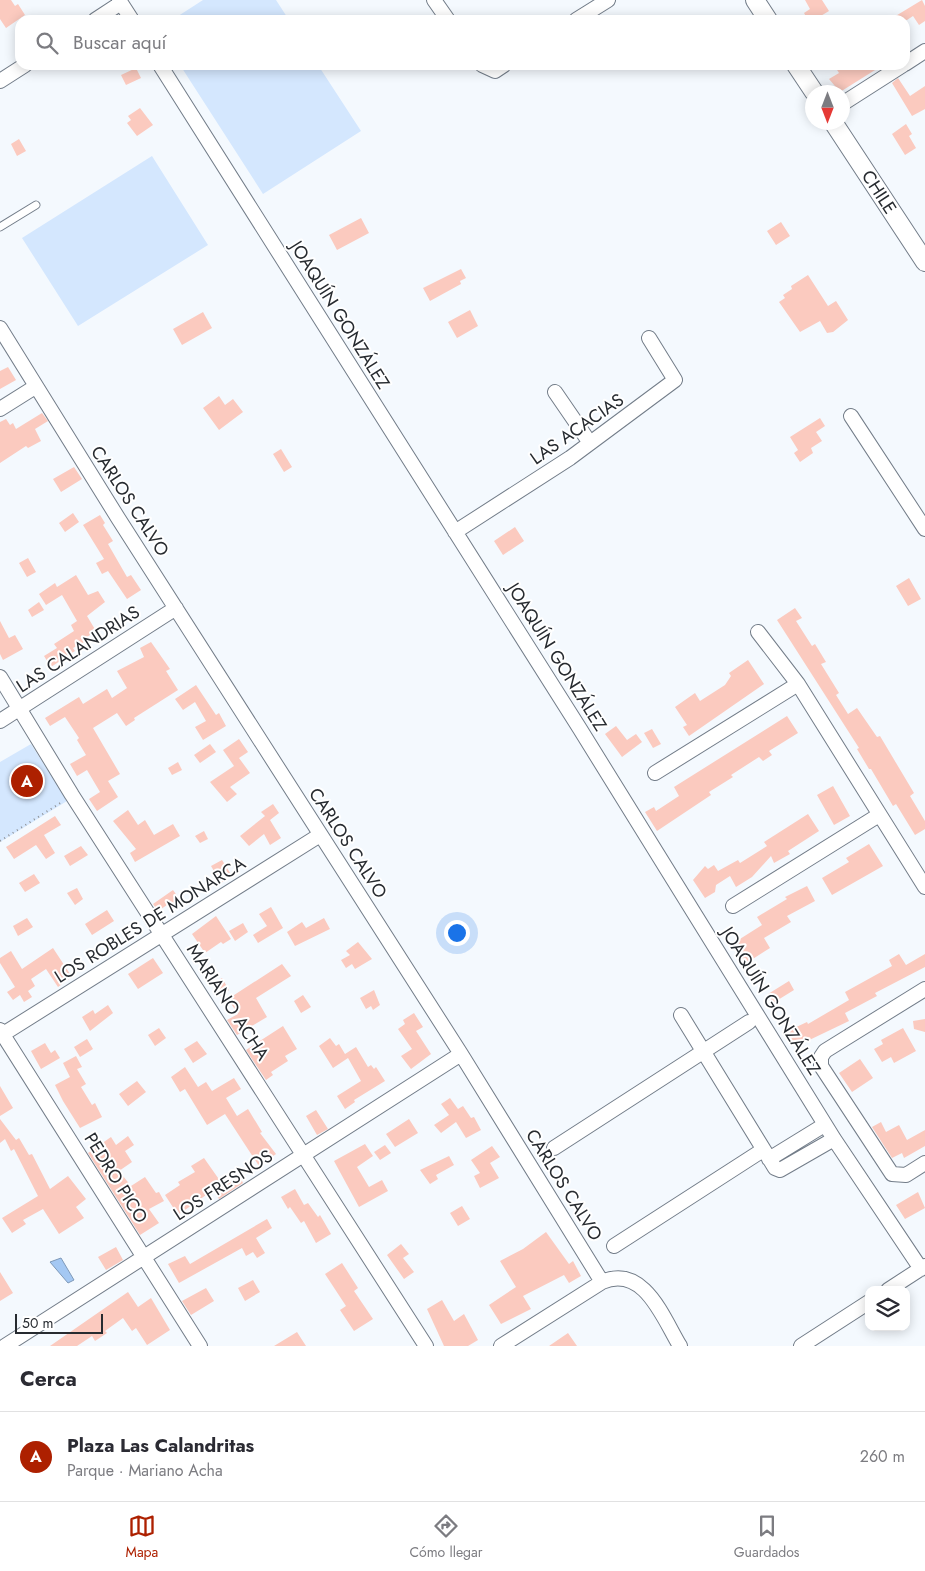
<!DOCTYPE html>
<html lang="es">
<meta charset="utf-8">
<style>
body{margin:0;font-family:Jost,sans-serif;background:#f7f7f7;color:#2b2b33}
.controls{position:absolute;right:15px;bottom:15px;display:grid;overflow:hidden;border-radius:10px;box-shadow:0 2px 12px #0003}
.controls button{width:45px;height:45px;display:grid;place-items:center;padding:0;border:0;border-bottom:1px solid #e1e1e2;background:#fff;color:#2b2b33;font:25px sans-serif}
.compass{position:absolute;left:805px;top:85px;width:45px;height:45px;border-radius:50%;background:#fff;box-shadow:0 2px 12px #0003;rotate:180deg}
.scale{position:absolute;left:15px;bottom:12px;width:88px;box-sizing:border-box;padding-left:5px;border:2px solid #272b30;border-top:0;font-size:14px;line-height:18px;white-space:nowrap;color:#272b30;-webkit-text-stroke:4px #fff;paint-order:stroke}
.you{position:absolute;left:456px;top:932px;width:18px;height:18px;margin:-12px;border:4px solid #fff;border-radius:50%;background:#1a73e8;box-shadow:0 0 0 8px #1a73e833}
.badge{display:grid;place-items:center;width:32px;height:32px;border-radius:50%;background:#ad2000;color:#fff;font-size:16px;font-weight:700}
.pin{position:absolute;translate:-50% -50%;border:2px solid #fff;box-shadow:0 1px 5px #0006}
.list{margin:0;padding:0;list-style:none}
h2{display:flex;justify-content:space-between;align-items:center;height:65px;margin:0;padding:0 20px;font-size:21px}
h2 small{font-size:16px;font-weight:400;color:#7c7c81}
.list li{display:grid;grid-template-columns:32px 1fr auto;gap:15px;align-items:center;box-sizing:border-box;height:90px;padding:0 20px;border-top:1px solid #e1e1e2}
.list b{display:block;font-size:19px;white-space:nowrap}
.list p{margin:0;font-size:16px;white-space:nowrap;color:#7c7c81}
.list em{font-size:16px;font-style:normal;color:#7c7c81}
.icon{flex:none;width:28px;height:28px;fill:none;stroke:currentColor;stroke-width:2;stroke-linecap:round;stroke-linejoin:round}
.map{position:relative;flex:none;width:925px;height:1346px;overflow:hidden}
.search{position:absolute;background:#fff;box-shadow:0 2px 12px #0003;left:15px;right:15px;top:15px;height:55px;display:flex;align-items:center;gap:12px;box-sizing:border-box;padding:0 18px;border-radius:15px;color:#7c7c81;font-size:19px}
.sheet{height:155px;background:#fff}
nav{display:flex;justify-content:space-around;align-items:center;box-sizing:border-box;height:70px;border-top:1px solid #e1e1e2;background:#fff;font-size:14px;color:#7c7c81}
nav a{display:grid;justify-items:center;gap:2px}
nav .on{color:#ad2000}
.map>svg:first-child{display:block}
.green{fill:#d4e7fe}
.water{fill:#a4c8f3;stroke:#7e99b8}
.building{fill:#fbcabf}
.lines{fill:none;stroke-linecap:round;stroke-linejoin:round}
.service-casing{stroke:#737d89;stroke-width:9}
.minor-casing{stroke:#737d89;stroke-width:16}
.tertiary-casing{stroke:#737d89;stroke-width:20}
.path{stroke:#8d9196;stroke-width:2;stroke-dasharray:1 4;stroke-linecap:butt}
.service{stroke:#fff;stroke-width:7}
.minor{stroke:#fff;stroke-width:14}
.tertiary{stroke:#fff;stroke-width:18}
.labels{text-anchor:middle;stroke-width:4;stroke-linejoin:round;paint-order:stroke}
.street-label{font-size:18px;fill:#272b30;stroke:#fff}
</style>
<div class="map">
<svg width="925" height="1346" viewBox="0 0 925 1346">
<rect width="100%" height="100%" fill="#f4f9fe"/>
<!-- green -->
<path class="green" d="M203,0H276L289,20H172Z
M180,65H318L361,131L263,194Z
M152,156L208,245L78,326L22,238Z
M31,744L67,801L0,842V762Z"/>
<!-- water -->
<path class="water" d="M61,1258L74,1280L68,1283L50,1262Z"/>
<!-- building -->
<path class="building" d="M0,0H11L15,6L18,4L25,15L6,28L0,19Z
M805,0H822L829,11L814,20H808L804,13L810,9Z
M922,0L925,6V21L919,25L913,16L907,20H889Z
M834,65H883L840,92L829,79L839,73Z
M136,68L141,78L126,85L121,75Z
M898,78L910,96L925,86V109L912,116L892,83Z
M140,108L153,125L137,136L127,123L131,120L128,116Z
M906,124L912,134L909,136L916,148L905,155L892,134Z
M19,139L26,151L17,156L11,144Z
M361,218L369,233L337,250L329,235Z
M781,222L790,236L776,245L767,231Z
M461,269L466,278L460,281L461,284L430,301L423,288Z
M808,275L828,306L836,301L848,320L833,332L827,333L820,321L800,332L779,302L785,298L783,295L792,289L791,286Z
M470,310L478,326L457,338L448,322Z
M203,312L212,328L182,345L173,329Z
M8,367L16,380L0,389V371Z
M219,396L225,405L233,399L243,412L219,430L203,408Z
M42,413L48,421L35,429L41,441L28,448L26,446L0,463V422L6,419L10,425L13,423L16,429Z
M820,418L825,426L816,432L822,441L811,448L813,453L800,462L794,453L798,450L790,437Z
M281,449L292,467L284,472L273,454Z
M74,467L82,479L61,492L53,479Z
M73,513L79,522L65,532L59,523Z
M100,515L105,523L103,525L113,541L108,544L127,577L131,575L141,590L127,599L108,571L102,574L96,563L104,559L83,525Z
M515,527L524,541L503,555L494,541Z
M28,558L36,572L27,577L19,563Z
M76,575L88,595L98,591L105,602L87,616L96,631L87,637L88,640L73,648L75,651L51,667L44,656L57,648L54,644L74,631L71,625L77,621L62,595L46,605L39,594L55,583L57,587Z
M909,578L921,599L908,606L896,586Z
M39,602L44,610L32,617L28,610Z
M795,608L802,618L796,621L812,646L815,644L826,662L821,664L839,693L836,695L848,714L857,708L877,737L880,736L914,793L910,796L925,821V829L915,835L896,804L893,806L871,769H869L857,749L859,748L777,620Z
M0,621L9,638L15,635L23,649L3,660L0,654Z
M151,642L170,669L166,671L178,690L134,718L135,720L126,726L117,713L93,728L120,774L108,781L118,797L97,811L89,799L100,792L87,770L77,776L70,764L86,755L77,740L79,738L65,717L50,726L45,718L79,697L83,704L107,689L112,698L127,688L117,671L144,657L140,648Z
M748,660L764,684L689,736L683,727L687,725L675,707L695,693L700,701L725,685L731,676L729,673Z
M196,685L216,715L219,713L226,726L203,740L195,727L206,721L195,702L183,710L175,699Z
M787,716L798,733L769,751L772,755L763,761L759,757L731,775L733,777L709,792L711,795L657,831L645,812L654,807L656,811L679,796L674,787Z
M616,726L627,740L636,734L642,742L622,757L605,734Z
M652,729L661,744L653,748L644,733Z
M239,739L248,752L239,758L250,773L230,787L237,794L227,802L210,782L234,766L223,750Z
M210,744L216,752L200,763L194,755Z
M178,762L182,770L172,775L168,768Z
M833,786L850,816L834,825L817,795Z
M273,804L279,813L270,820L281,838L270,845L264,834L249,846L240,836L265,816L261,812Z
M128,810L138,825L145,820L154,835L173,824L180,836L135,862L130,853L136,849L113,821Z
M808,814L819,831L788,851L790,854L774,863L771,856L752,877L736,887L730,876L716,885L715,892L705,898L693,880L705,866L708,869L714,865L718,871L738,860L740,863L767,846L764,842Z
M55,816L61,825L44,835L55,853L46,859L36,845L14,859L6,847Z
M204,831L208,839L200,843L195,836Z
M869,844L883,866L832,895L822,878L849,862L846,858Z
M81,846L88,855L70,866L64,856Z
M222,860L232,876L221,883L211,866Z
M34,874L40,883L25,892L19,883Z
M807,886L815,901L787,916L791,922L764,938L770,948L745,964L732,944L762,925L757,917L787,899L785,897Z
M77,888L83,899L75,905L67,893Z
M173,890L181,901L170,908L167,905L158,911L153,904Z
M271,907L283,928L258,943L253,935L267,926L259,914Z
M107,910L114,921L92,935L85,924Z
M216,916L231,939L223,944L221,942L205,953L192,934Z
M27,918L33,927L18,936L13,926Z
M324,918L330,929L295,946L287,932L302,922L306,928Z
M243,923L248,932L235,941L229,931Z
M358,942L372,959L355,969L352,964L346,968L341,960L350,955L346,951Z
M53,948L72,977L58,987L46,969L31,979L35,986L28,991L32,997L24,1002L20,995L13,1000L7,992L15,987L0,963V958L11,951L22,969Z
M899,954L906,965L925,954V967L875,993L877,996L845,1013L849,1021L801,1044L800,1041L794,1044L789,1034L792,1029L807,1022L808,1024L849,1000L845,992L892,966L889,960Z
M153,958L163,973L138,989L128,974Z
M282,964L291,976L256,998L267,1017L237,1035L227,1020L238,1014L228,999Z
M222,978L229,990L221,996L213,984Z
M789,981L794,990L773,1003L768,994Z
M374,990L380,1005L373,1010L371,1006L366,1009L360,998Z
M303,995L311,1007L301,1013L294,1001Z
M108,1005L113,1013L90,1031L82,1017L93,1010L95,1014Z
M414,1013L423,1027L416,1031L431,1054L411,1069L401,1056L412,1049L398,1029L405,1024L403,1020Z
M925,1019V1032L914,1029L913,1021Z
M283,1026L297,1049L285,1056L288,1061L271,1072L273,1075L266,1080L246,1050Z
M159,1028L166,1038L155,1046L148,1035Z
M903,1028L916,1051L894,1063L891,1057L882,1062L874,1049L883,1044L881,1040Z
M330,1038L336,1046L339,1044L345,1054L356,1047L368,1067L371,1065L374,1069L376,1067L385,1081L354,1100L355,1102L345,1109L337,1096L361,1081L348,1058L333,1068L319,1046Z
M87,1039L93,1049L80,1057L74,1047Z
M197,1041L207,1054L193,1063L184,1049Z
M45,1043L51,1053L55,1050L60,1058L41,1069L31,1051Z
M76,1056L82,1067L77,1069L86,1084L81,1087L92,1105L95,1103L102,1117L80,1128L63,1101L55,1085L70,1077L63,1063Z
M860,1059L873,1078L852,1092L839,1073Z
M185,1067L198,1087L206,1082L212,1091L234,1078L241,1089L226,1098L237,1116L248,1109L262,1132L260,1133L276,1154L259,1166L225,1114L207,1125L185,1089L180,1092L171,1077Z
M137,1081L146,1092L128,1106L119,1094Z
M0,1086L13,1108L0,1116Z
M450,1098L458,1109L463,1106L471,1118L474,1117L481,1130L466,1138L456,1122L441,1133L434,1125L449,1115L441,1104Z
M316,1110L328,1129L317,1135L306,1116Z
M0,1119L16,1140L19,1138L29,1155L32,1154L50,1189L68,1176L86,1199L76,1207L84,1218L59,1234L43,1209L23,1220L26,1224L12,1233L2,1218L38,1196L14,1149L11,1151L5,1139L0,1143Z
M409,1119L418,1133L395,1147L386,1134Z
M881,1122L886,1132L899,1125L907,1140L925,1130V1146L904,1158L902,1153L892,1158L872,1127Z
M128,1136L134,1145L125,1151L132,1162L119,1171L131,1186L145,1177L156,1193L159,1192L164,1201L149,1209L159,1223L140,1235L88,1153L111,1137L116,1145Z
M365,1144L373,1156L357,1167L369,1187L382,1180L388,1191L359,1207L334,1161Z
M385,1145L391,1153L380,1160L374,1152Z
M492,1146L500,1157L490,1163L499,1178L480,1188L474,1176L480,1173L471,1160Z
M449,1156L454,1165L436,1175L438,1179L430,1184L420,1170Z
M204,1158L223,1185L239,1175L243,1183L219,1199L213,1190L178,1215L165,1195L180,1185L178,1182L195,1172L191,1166Z
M295,1189L304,1205L308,1203L318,1217L320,1215L331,1234L316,1243L304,1221L301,1223L290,1207L288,1209L281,1197Z
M918,1192L925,1208L905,1219L896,1205Z
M462,1206L470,1219L458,1226L450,1213Z
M267,1219L272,1228L256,1238L265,1253L257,1258L253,1252L246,1256L242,1248L179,1283L168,1264L185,1256L190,1264Z
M546,1232L569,1264L573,1261L581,1276L569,1283L564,1275L523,1296L531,1309L501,1324L489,1305L516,1287L500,1261L523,1249Z
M401,1244L409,1254L403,1258L414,1272L404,1279L387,1255Z
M116,1247L123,1260L106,1270L98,1257Z
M342,1263L358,1288L354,1291L373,1319L354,1331L340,1310L346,1306L325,1274Z
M0,1272L13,1293L0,1301Z
M253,1280L260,1292L245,1301L238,1288Z
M206,1288L214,1301L191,1315L182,1301Z
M128,1292L138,1307L151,1298L170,1330L147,1345L136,1328L132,1331L123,1318L105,1331L107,1333L95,1341L92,1336L77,1346H50Z
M442,1300L454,1321L464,1314L478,1340L468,1346H444L427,1309Z
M297,1332L306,1346H274Z
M568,1333L577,1346H549Z"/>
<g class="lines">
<!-- service casing -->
<g class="service-casing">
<path id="service" d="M0,227L36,205"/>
</g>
<!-- minor casing -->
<g class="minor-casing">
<path id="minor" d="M119,0L132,20
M434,0L448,20
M95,20L121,3
M576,20L608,0
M905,64L925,51
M160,65L580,729L834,1139L921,1269
M482,65L495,71L504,65
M0,81L25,65
M842,104L903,65
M0,328L118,518L461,1054L602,1282
M555,392L590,443
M0,409L35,387
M851,416L925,529
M455,532L570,458L675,380L649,338
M758,632L798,684L925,887
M0,677L72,795L426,1346
M0,721L176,608
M655,773L798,684
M733,906L879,815
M925,989L825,1051L821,1057V1066L892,1174L906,1175L925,1163
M681,1015L775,1168L780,1170L834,1139
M0,1030L200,1346
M0,1036L320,835
M554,1148L749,1022
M769,1159L821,1127
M614,1246L763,1150
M888,1290L925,1266
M5,1346L461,1054
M501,1346L602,1282C644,1264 663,1318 680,1346
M801,1346L869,1302"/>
</g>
<!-- tertiary casing -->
<g class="tertiary-casing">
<path id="tertiary" d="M755,0L768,20
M796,65L814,92
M833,122L925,262"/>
</g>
<!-- path -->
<path class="path" d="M0,841L62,802"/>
<!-- service -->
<use href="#service" class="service"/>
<!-- minor -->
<use href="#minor" class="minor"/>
<!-- tertiary -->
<use href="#tertiary" class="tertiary"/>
</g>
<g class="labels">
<!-- street labels -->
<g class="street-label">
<text transform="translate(879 192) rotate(57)" y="6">CHILE</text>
<text transform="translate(340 315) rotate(58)" y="6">JOAQUÍN GONZÁLEZ</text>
<text transform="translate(577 429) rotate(-35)" y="6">LAS ACACIAS</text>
<text transform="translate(130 501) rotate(57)" y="6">CARLOS CALVO</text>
<text transform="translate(78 649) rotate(-33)" y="6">LAS CALANDRIAS</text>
<text transform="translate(557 657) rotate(58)" y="6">JOAQUÍN GONZÁLEZ</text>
<text transform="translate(348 843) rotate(57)" y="6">CARLOS CALVO</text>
<text transform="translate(150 920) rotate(-32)" y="6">LOS ROBLES DE MONARCA</text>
<text transform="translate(771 1001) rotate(58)" y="6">JOAQUÍN GONZÁLEZ</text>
<text transform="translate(228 1002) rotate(57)" y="6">MARIANO ACHA</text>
<text transform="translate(116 1178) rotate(58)" y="6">PEDRO PICO</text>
<text transform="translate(223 1185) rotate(-33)" y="6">LOS FRESNOS</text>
<text transform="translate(564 1185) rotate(58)" y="6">CARLOS CALVO</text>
</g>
</g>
</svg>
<div class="controls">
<button><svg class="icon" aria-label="layers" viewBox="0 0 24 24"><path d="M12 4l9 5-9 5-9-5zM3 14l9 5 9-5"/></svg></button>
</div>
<svg class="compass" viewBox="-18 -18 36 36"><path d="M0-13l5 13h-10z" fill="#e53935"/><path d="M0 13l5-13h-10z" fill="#7c7c81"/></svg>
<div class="scale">50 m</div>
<div class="you"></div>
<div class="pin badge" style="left:27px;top:781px">A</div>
<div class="search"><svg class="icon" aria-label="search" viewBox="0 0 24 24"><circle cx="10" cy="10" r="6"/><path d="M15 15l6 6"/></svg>Buscar aquí</div>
</div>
<section class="sheet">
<h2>Cerca<small></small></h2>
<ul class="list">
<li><span class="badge">A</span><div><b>Plaza Las Calandritas</b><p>Parque · Mariano Acha</p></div><em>260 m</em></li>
</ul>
</section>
<nav>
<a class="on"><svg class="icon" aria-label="map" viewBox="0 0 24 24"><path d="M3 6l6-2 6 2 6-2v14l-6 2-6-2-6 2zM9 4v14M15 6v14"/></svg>Mapa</a>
<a><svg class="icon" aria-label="directions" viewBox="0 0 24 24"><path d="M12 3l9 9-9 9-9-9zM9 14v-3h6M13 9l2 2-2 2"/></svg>Cómo llegar</a>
<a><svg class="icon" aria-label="saved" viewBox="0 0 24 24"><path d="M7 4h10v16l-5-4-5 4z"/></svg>Guardados</a>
</nav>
